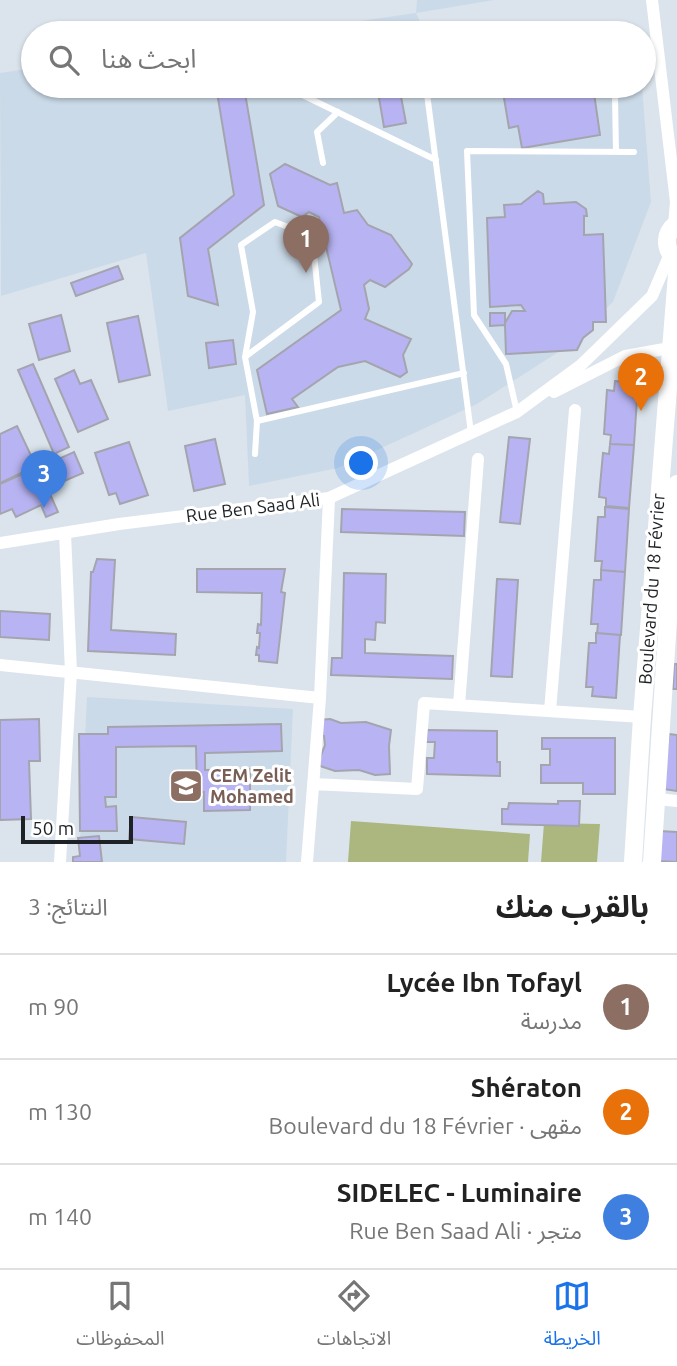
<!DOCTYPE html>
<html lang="ar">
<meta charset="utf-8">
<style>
body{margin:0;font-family:Ubuntu,"Noto Sans Arabic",sans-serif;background:#f6f6f6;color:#222;direction:rtl}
.scale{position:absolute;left:21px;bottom:18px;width:112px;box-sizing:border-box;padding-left:7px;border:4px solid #1e2125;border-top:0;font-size:19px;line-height:24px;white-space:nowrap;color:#1e2125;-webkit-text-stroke:5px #fff;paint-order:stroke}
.you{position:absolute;left:362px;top:464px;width:24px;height:24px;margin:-18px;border:5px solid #fff;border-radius:50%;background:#1a73e8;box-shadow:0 0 0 10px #1a73e833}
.badge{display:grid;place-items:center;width:46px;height:46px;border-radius:50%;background:#1a73e8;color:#fff;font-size:23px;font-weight:700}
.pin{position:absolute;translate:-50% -58px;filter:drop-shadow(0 2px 4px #0008)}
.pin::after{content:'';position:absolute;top:37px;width:24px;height:21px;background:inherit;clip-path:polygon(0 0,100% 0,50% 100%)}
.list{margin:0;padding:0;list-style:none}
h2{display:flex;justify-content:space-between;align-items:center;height:91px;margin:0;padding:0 28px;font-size:30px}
h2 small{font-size:23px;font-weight:400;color:#767676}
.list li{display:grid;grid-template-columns:46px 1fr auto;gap:21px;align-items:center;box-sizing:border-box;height:105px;padding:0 28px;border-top:2px solid #e0e0e0}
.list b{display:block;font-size:26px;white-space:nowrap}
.list p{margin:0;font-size:23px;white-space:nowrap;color:#767676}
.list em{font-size:23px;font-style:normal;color:#767676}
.icon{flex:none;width:38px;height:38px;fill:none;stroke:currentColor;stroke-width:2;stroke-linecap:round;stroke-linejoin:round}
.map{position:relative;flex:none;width:677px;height:862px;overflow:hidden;direction:ltr}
.search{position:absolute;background:#fff;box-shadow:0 2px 5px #0004;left:21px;right:21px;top:21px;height:77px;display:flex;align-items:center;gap:18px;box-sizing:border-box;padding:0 24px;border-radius:38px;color:#767676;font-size:26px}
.sheet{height:406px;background:#fff}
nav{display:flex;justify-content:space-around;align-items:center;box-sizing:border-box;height:98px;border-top:2px solid #e0e0e0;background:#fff;font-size:19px;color:#767676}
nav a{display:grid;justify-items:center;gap:4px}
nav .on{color:#1a73e8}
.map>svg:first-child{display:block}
.built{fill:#cbdae8}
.green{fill:#abb77f}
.building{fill:#b8b4f3;stroke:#a4a4af;stroke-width:2}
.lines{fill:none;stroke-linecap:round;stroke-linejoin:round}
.service{stroke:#fff;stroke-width:6}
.minor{stroke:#fff;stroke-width:12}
.secondary{stroke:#fff;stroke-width:18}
.labels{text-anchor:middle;stroke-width:6;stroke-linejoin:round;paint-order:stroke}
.street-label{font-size:18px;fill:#1e2125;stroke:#fff}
.education-label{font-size:18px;font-weight:bold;fill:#785e54;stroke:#fff;text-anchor:start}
</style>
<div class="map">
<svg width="677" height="862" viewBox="0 0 677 862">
<rect width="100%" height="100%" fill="#dbe4ec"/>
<!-- built -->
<path class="built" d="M417,0H494L416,13L425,33H276L416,13Z
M33,68V86H642L651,202L613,302L560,351L477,404L338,468L249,486L245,395L168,411L146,253L1,296L0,73Z
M87,697L293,709L286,862H79Z"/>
<!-- green -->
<path class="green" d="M351,821L530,834L528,862H348Z
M544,823L600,824L597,862H541Z"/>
<!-- building -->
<path class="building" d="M216,86H225L245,93L264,205L208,249L218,305L188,296L180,238L234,195Z
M377,86H399L406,123L384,127Z
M502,86H593L600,135L522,148L518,126L509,128Z
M285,164L330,185L337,183L344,213L357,210L368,225L391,235L412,264L409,269L385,287L370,280L364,285L369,309L365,319L411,339L403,355L407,372L400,377L365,361L338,367L292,399L298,407L267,414L257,370L341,310L319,217L309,212L302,217L278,206L270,174Z
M538,191L543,194L544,204L576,202L586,209L587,216H584V235L603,234L606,322H593V330L583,338L577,350L506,354L505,325L490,326V313H505V323L512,311H525L521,305L490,307L487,218L505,217L504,205L521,204Z
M118,266L123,279L76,296L71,283Z
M61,315L70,351L39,360L29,324Z
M138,316L150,375L119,382L107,323Z
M233,340L236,364L209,368L206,343Z
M33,364L69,447L54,454L18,370Z
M74,370L80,384L91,380L108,419L78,432L55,379Z
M615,381L638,383L634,445L610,444L611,435L604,434L607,390L614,391Z
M17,426L36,466L0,483V434Z
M509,437L530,439L520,524L500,522Z
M215,439L225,484L194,491L185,446Z
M129,442L148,495L120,504L116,493L109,495L95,453Z
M610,444L634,445L629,508L606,506V498L599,497L603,453L609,454Z
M74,452L83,473L62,482L54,461Z
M38,467L58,512L46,517L41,505L16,517L12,509L0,514V484Z
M605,507L629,509L625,572L601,570L602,561H595L598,517H605Z
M342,509L465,512L464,536L341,532Z
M97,559L115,560L111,630L176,634L175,655L88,651L91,572H93Z
M197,569H285L281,592L285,593L277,663L259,661V655H256L257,647L259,648L260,633H257L258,624L261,625L262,593L197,592Z
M601,570L625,572L621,635L597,633L598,624H591L594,580H601Z
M344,573L386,574L385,623L376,622L375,640L365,639V653L453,656L452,679L331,675L332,658H342Z
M497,579L518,580L512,677L491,676Z
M0,611L50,614L49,640L0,637Z
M596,633L620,635L616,698L592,696L593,687H586L589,643H596Z
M674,664H677V689H673Z
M39,719L40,761H29L31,819L0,820V720Z
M330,719L341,723L366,722L391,730L389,746L390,774L375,775L359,770L335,771L320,766V758L325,745L324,736L320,735L319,720Z
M281,724L282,751L205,753V770L250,769V810L204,811V792H197L196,746L116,747V797H105L106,807L116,806L117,831H80L79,734H108V727Z
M427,730L497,731V762H500V776L427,774V758H434L435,742H426Z
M669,734L677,735V791L663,789Z
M542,738H615V794H583V783H541V765H550V749H542Z
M558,801H580L579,826L502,824V809H508L509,803L558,804Z
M131,817L186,822L184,844L129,839Z
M659,831L677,832V862L657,861Z
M99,836L102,862H73V857L80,856L78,838Z"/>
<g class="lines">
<!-- service -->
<path class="service" d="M284,86L436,160
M426,86L471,433
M615,96L616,152
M323,163L317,132L338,112
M245,357L253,312L241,245L275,222L312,236L319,302L245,357L257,421
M517,412L506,364L474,315L467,151L634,152
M255,454L257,421L464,373"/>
<!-- minor -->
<path class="minor" d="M652,0L676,202L674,225
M554,392L625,356L670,348
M0,543L119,524L329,498L517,412L581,365L652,296L670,254
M0,665L320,698
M459,705L478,459
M550,711L575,410
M313,784L417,789L424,703L642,717
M657,799L677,801
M60,862L71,672L65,533
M307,862L320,698L329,498"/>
<!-- secondary -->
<path class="secondary" d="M677,223C663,234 664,249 677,261
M633,862L642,717L677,274
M652,862L677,484"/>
</g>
<!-- icons -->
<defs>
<g id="school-square" transform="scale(1.75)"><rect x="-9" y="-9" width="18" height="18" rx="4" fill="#8d6e63" stroke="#fff"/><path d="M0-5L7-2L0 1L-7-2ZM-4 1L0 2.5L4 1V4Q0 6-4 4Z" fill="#fff"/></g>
</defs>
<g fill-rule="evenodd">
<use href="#school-square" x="186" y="786"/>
</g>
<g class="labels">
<!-- street labels -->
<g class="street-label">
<text transform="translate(253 508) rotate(-7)" y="6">Rue Ben Saad Ali</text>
<text transform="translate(652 589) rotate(-86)" y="6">Boulevard du 18 Février</text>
</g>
<!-- education labels -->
<g class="education-label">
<text x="210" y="782">CEM Zelit<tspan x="210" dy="21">Mohamed</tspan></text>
</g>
</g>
</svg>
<div class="scale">50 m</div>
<div class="you"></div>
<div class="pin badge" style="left:306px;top:273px;background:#8d6e63">1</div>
<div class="pin badge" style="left:641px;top:411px;background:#e8710a">2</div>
<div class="pin badge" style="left:44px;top:508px;background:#3f7fe0">3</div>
<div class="search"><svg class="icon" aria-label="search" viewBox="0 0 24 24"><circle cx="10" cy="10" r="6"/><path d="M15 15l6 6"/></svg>ابحث هنا</div>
</div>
<section class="sheet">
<h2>بالقرب منك<small>النتائج: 3</small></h2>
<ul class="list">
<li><span class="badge" style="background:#8d6e63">1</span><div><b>Lycée Ibn Tofayl</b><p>مدرسة</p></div><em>90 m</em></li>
<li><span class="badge" style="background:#e8710a">2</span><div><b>Shératon</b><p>مقهى · Boulevard du 18 Février</p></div><em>130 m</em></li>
<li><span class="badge" style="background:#3f7fe0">3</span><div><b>SIDELEC - Luminaire</b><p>متجر · Rue Ben Saad Ali</p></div><em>140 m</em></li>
</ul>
</section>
<nav>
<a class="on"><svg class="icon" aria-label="map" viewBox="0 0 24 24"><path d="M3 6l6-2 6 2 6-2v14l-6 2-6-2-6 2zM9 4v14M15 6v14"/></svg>الخريطة</a>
<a><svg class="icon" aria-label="directions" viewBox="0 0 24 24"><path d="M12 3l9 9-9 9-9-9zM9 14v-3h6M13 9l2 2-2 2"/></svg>الاتجاهات</a>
<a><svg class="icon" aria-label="saved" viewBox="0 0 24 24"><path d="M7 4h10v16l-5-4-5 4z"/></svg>المحفوظات</a>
</nav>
